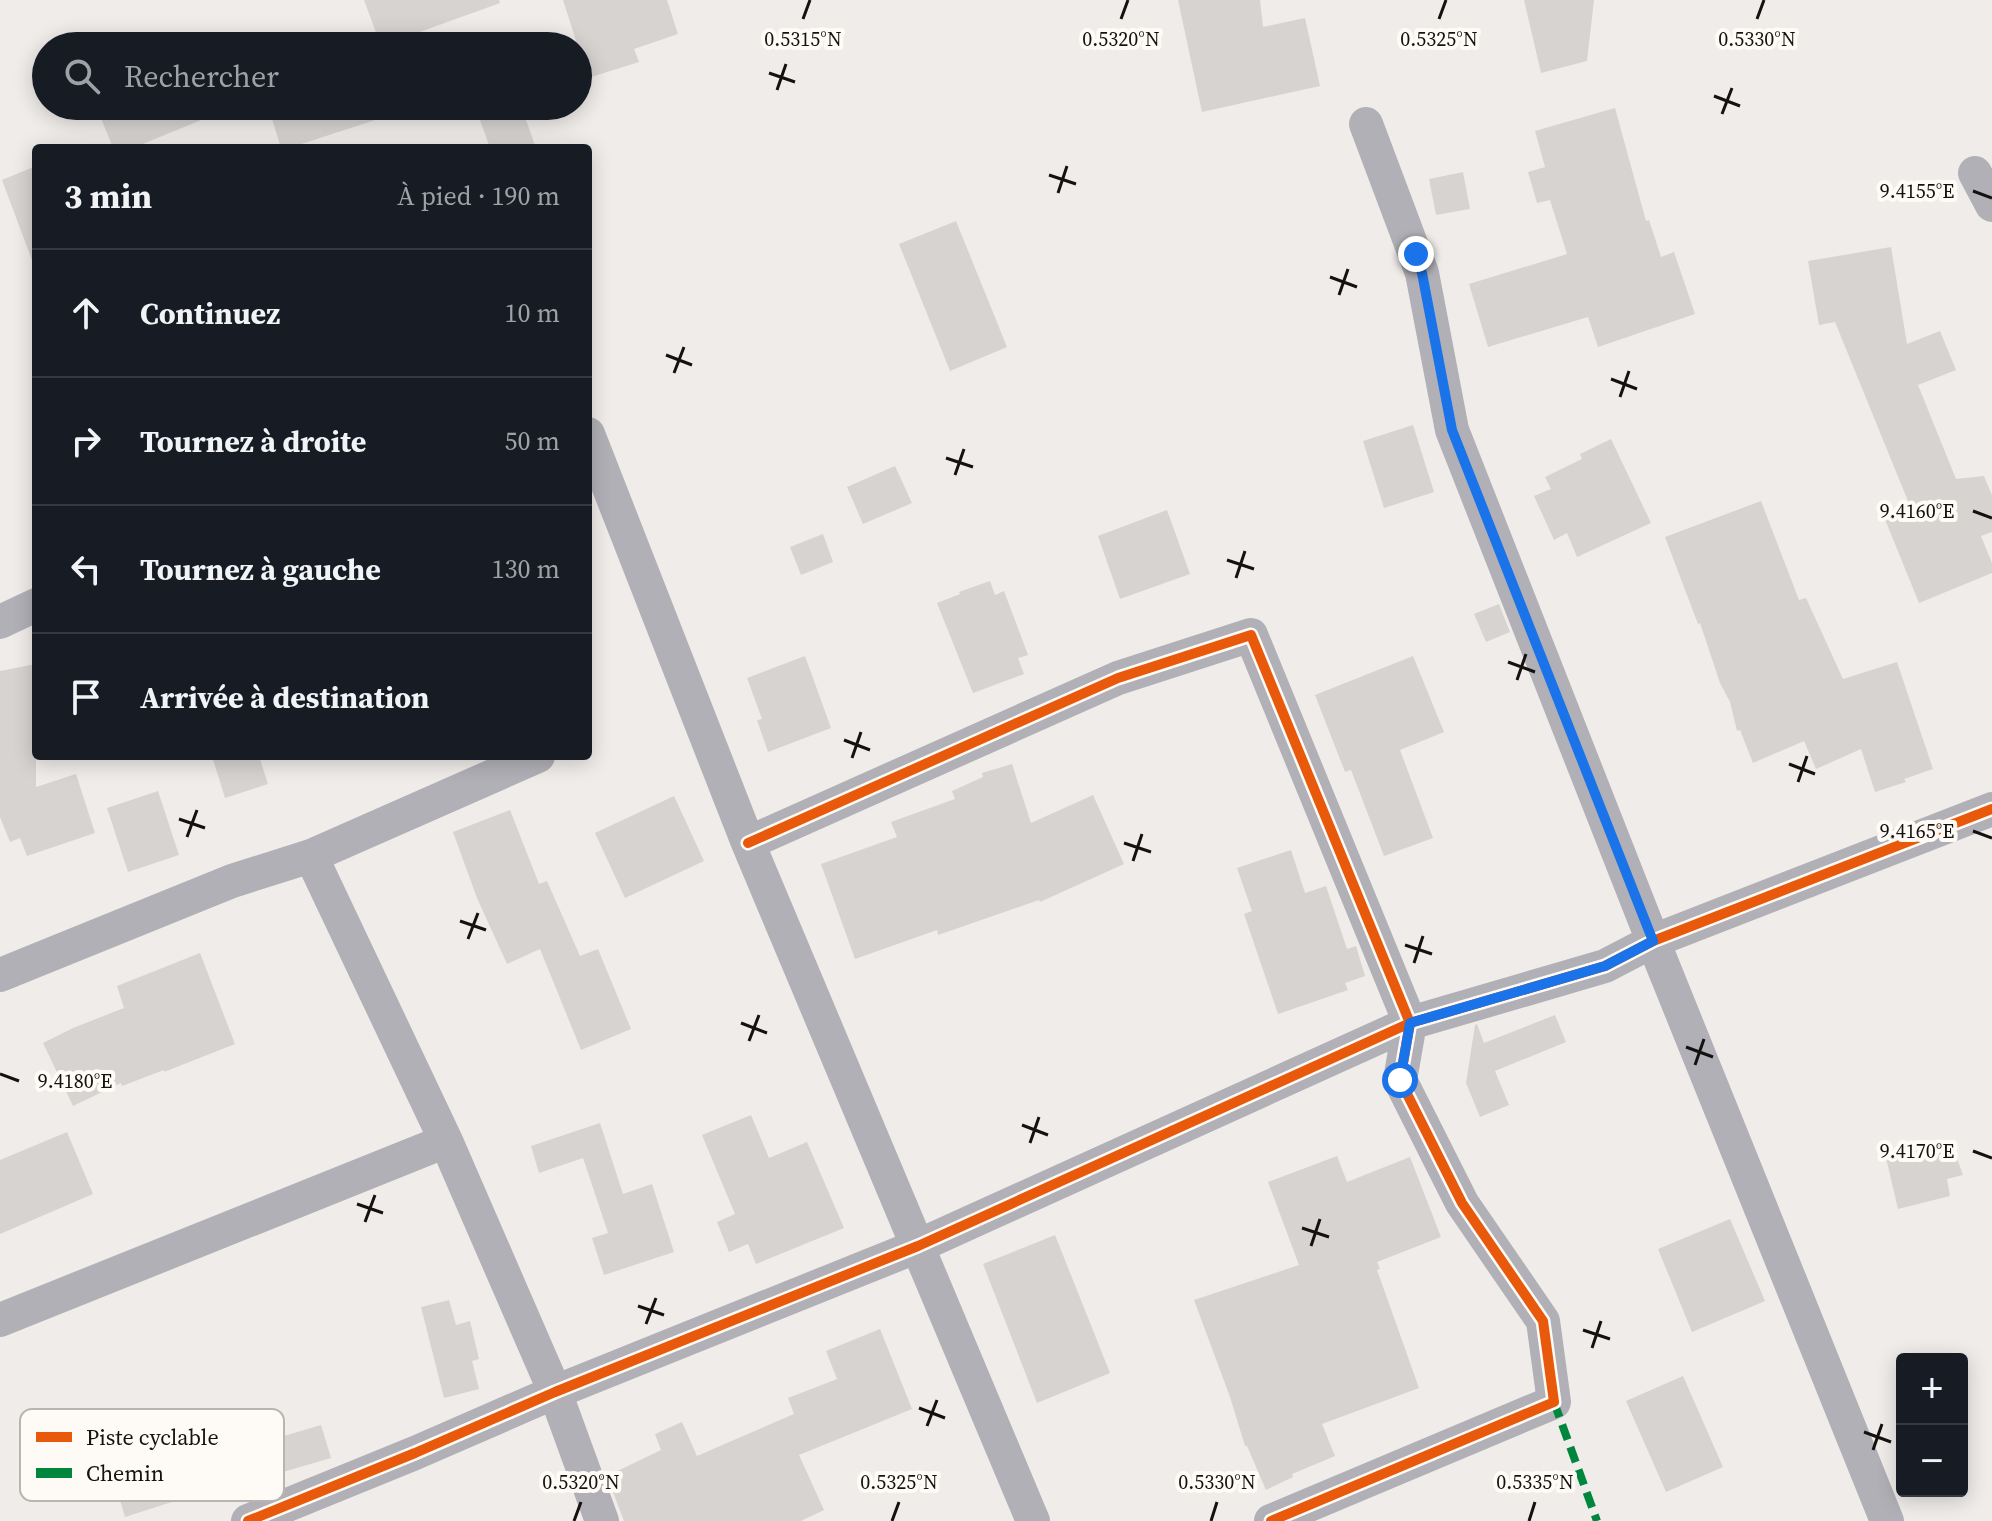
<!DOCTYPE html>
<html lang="fr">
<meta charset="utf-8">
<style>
body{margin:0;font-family:"Source Serif 4",serif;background:#242831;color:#f1f3f6}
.controls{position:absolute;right:24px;bottom:24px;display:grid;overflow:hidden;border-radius:8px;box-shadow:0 4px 20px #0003}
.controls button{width:72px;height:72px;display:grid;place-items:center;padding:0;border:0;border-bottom:2px solid #363941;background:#171b24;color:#f1f3f6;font:40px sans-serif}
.stop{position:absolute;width:24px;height:24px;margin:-18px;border:6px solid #1a73e8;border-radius:50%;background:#fff}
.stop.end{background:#1a73e8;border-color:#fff;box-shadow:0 2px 8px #0008}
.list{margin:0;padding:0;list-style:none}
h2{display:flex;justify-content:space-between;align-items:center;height:104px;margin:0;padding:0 32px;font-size:34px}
h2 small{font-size:26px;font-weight:400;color:#9ea1a6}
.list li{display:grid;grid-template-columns:52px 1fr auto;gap:24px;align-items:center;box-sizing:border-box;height:128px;padding:0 32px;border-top:2px solid #363941}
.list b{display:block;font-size:30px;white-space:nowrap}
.list em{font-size:26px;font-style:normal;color:#9ea1a6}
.icon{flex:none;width:44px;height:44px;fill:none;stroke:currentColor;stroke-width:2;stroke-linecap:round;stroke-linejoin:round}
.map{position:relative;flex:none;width:1992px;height:1521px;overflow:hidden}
.search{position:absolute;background:#171b24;box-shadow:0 4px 20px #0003;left:32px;top:32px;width:560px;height:88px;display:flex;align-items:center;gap:20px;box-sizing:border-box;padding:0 28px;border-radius:44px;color:#9ea1a6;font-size:30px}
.panel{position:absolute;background:#171b24;box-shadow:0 4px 20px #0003;left:32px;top:144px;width:560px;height:616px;border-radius:8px}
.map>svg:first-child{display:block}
.building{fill:#d7d3d1}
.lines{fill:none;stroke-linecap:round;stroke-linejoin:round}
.minor{stroke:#b0b0b6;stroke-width:34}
.quiet{stroke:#00873e;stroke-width:8;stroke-dasharray:16 8;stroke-linecap:butt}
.cycleway-casing{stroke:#fefaf6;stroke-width:15}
.cycleway{stroke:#e8590c;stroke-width:10}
.route{stroke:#1a73e8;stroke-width:10}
.ticks{fill:none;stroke:#141210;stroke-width:3}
.key{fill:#fefaf6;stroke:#b8b4b1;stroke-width:2}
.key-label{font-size:22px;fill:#141210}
.ticks-label{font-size:20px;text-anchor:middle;fill:#141210;stroke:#fefaf6;stroke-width:8;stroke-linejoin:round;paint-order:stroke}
</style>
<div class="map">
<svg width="1992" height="1521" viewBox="0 0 1992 1521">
<rect width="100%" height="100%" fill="#f0ece9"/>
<!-- building -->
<path class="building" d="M364,0H499L500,3L381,46Z
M563,0H667L678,34L634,49L639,62L588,78Z
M1178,0H1260L1263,27L1305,18L1320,86L1202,112Z
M1524,0H1594L1587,61L1541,73Z
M96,106H233V107L133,148H113Z
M268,106H399L400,112L289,148H281Z
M475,106H521L536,148H490Z
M1615,108L1646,221L1649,220L1661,257L1674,252L1695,314L1598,347L1588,317L1488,347L1469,284L1567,254L1550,200L1537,203L1528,172L1545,167L1535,131Z
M36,166V262L33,263L2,180Z
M1463,172L1470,209L1436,215L1429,179Z
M956,221L1007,347L950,371L899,244Z
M1891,247L1907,344L1940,331L1956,370L1918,385L1956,479L1984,476L1992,495V532L1981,536L1992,563V573L1919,603L1884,517L1910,506L1835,322L1819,325L1808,261Z
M1413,425L1434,492L1384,508L1363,441Z
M1611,439L1651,523L1577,557L1567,533L1554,540L1534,496L1551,489L1545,477L1582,459L1580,454Z
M895,466L912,503L863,524L847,487Z
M1761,501L1799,600L1806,598L1843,679L1897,662L1933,769L1904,779L1906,782L1875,792L1861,749L1816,769L1804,741L1753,763L1740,730L1737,731L1730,702L1720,683L1700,623L1698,624L1665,537Z
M1167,510L1190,574L1120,599L1098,536Z
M823,534L833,562L801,575L790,547Z
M990,581L995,595L1004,591L1028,655L1018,658L1024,674L973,693L937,603L960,594L959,592Z
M1499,604L1510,632L1486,642L1474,614Z
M805,656L831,728L768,752L757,720L762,719L747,678Z
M1413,656L1444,732L1400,750L1433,838L1384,856L1351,770L1345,772L1315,695Z
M36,664V787L76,774L95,833L27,856L20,838L10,842L0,817V671Z
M212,756H259L268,784L225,798Z
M1012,764L1031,823L1093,795L1124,864L1040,902L1039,900L938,935L937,930L855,959L821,864L897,837L891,822L955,799L952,791L983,777L982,773Z
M158,791L179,855L128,872L107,808Z
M674,796L704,861L625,898L595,833Z
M510,810L539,884L547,881L580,956L598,949L631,1029L581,1050L540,949L507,964L477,898L453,832Z
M1291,850L1305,893L1326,886L1347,949L1356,946L1365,976L1345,983L1348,990L1278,1014L1244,914L1252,911L1237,868Z
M200,953L235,1044L164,1072V1070L122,1086L121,1083L73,1106L43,1043L73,1028L124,1008L117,986Z
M1555,1015L1566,1042L1495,1071L1509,1105L1480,1117L1466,1083L1475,1025L1477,1024L1484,1043Z
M751,1115L769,1158L807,1142L844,1228L756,1264L748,1244L729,1252L717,1222L735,1214L702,1135Z
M600,1123L623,1194L652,1184L674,1252L604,1275L592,1238L608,1233L583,1158L539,1173L531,1146Z
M67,1132L93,1194L0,1234V1160Z
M1951,1142L1963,1175L1947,1179L1950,1196L1898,1209L1886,1158Z
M1337,1156L1347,1182L1410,1157L1441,1237L1377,1262L1380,1269L1377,1270L1419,1388L1322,1424L1335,1456L1292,1474L1293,1477L1266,1490L1247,1446H1245L1230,1397L1194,1300L1299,1265L1268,1182Z
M1730,1219L1765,1301L1692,1332L1658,1249Z
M1055,1235L1110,1373L1037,1403L983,1264Z
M449,1300L456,1325L470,1321L479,1359L472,1361L479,1389L444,1398L421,1307Z
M880,1329L912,1409L799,1455L824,1510L801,1521H624L607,1476L661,1450L655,1434L682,1422L697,1456L794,1414L788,1398L837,1379L826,1351Z
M1683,1376L1723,1467L1666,1492L1626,1401Z
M321,1425L331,1458L276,1474L267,1441Z
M156,1452L172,1502L125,1517L110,1467Z"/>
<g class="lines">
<!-- minor -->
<path class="minor" d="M1366,124L1422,273L1452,430L1653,941L1887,1521
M1975,173L1992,205
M588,434L748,843L1033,1521
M0,622L36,605
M748,843L1118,678L1251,635L1410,1023L1400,1080L1462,1203L1543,1321L1554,1402L1271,1521
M311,856L446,1141L555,1392L602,1521
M0,975L232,881L311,856L538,756
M0,1320L446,1141
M248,1521L415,1453L555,1392L918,1246L1410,1023L1605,966L1653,941L1992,809"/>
<!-- quiet -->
<path class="quiet" d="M1554,1402L1597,1521"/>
<!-- cycleway casing -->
<g class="cycleway-casing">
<path id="cycleway" d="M748,843L1118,678L1251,635L1410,1023L1400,1080L1462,1203L1543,1321L1554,1402L1271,1521
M248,1521L415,1453L555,1392L918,1246L1410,1023L1605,966L1653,941L1992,809"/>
</g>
<!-- cycleway -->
<use href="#cycleway" class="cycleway"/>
</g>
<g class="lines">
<!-- route -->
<path class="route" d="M1400,1080L1410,1023L1605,966L1653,941L1452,430L1422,273L1416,254"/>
</g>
<!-- ticks -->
<path class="ticks" d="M803,19L810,0M1121,19L1128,0M1439,19L1446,0M1757,19L1764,0M769,73L795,82M777,90L786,64M1714,96L1740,106M1722,114L1732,88M1049,175L1076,184M1973,191L1992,198M1058,193L1067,166M1330,277L1357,287M1339,295L1348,269M666,355L692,365M674,373L684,347M1611,379L1637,389M1620,397L1629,371M946,458L973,467M955,475L964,449M1973,511L1992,518M1227,560L1254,569M1236,578L1245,551M1508,662L1535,672M1517,680L1526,654M844,740L870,750M852,758L861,732M1789,764L1815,774M1798,782L1807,756M179,819L205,828M1973,831L1992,838M187,837L197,810M1124,843L1151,852M1133,861L1142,834M460,921L486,930M468,939L478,913M1405,945L1432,954M1414,963L1423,936M741,1023L767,1033M749,1041L759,1015M1686,1047L1713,1057M1695,1065L1704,1039M0,1074L19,1081M1022,1125L1048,1135M1030,1143L1039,1117M1973,1151L1992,1158M357,1204L383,1213M365,1222L375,1195M1302,1228L1329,1237M1311,1246L1320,1219M638,1306L664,1315M646,1324L656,1298M1583,1330L1610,1339M1592,1348L1601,1321M919,1408L945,1418M927,1426L937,1400M1864,1432L1891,1442M1873,1450L1882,1424M574,1521L581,1502M892,1521L899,1502M1211,1521L1217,1502M1529,1521L1535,1502"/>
<!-- legend -->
<rect x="20" y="1409" width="264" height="92" rx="12" class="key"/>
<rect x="36" y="1432" width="36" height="10" fill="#e8590c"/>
<rect x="36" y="1468" width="36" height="10" fill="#00873e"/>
<g class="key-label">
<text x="86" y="1445">Piste cyclable</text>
<text x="86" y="1481">Chemin</text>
</g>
<g class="ticks-label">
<text x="803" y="46">0.5315°N</text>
<text x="1121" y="46">0.5320°N</text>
<text x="1439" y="46">0.5325°N</text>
<text x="1757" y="46">0.5330°N</text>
<text x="1917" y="198">9.4155°E</text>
<text x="1917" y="518">9.4160°E</text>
<text x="1917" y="838">9.4165°E</text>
<text x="75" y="1088">9.4180°E</text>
<text x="1917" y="1158">9.4170°E</text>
<text x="581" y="1489">0.5320°N</text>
<text x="899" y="1489">0.5325°N</text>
<text x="1217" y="1489">0.5330°N</text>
<text x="1535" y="1489">0.5335°N</text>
</g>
</svg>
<div class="controls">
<button>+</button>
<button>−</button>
</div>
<div class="stop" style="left:1400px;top:1080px"></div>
<div class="stop end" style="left:1416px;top:254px"></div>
<div class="search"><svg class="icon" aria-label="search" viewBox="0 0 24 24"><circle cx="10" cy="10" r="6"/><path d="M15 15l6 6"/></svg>Rechercher</div>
<section class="panel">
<h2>3 min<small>À pied · 190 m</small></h2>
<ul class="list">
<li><svg class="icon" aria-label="ahead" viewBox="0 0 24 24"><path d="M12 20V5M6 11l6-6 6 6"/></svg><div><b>Continuez</b></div><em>10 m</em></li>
<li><svg class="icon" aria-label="right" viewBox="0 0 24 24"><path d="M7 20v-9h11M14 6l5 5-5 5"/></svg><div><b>Tournez à droite</b></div><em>50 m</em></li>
<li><svg class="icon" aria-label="left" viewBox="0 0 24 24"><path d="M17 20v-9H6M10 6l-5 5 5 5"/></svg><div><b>Tournez à gauche</b></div><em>130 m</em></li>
<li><svg class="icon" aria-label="arrive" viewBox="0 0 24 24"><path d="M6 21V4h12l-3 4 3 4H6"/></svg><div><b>Arrivée à destination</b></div></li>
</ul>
</section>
</div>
